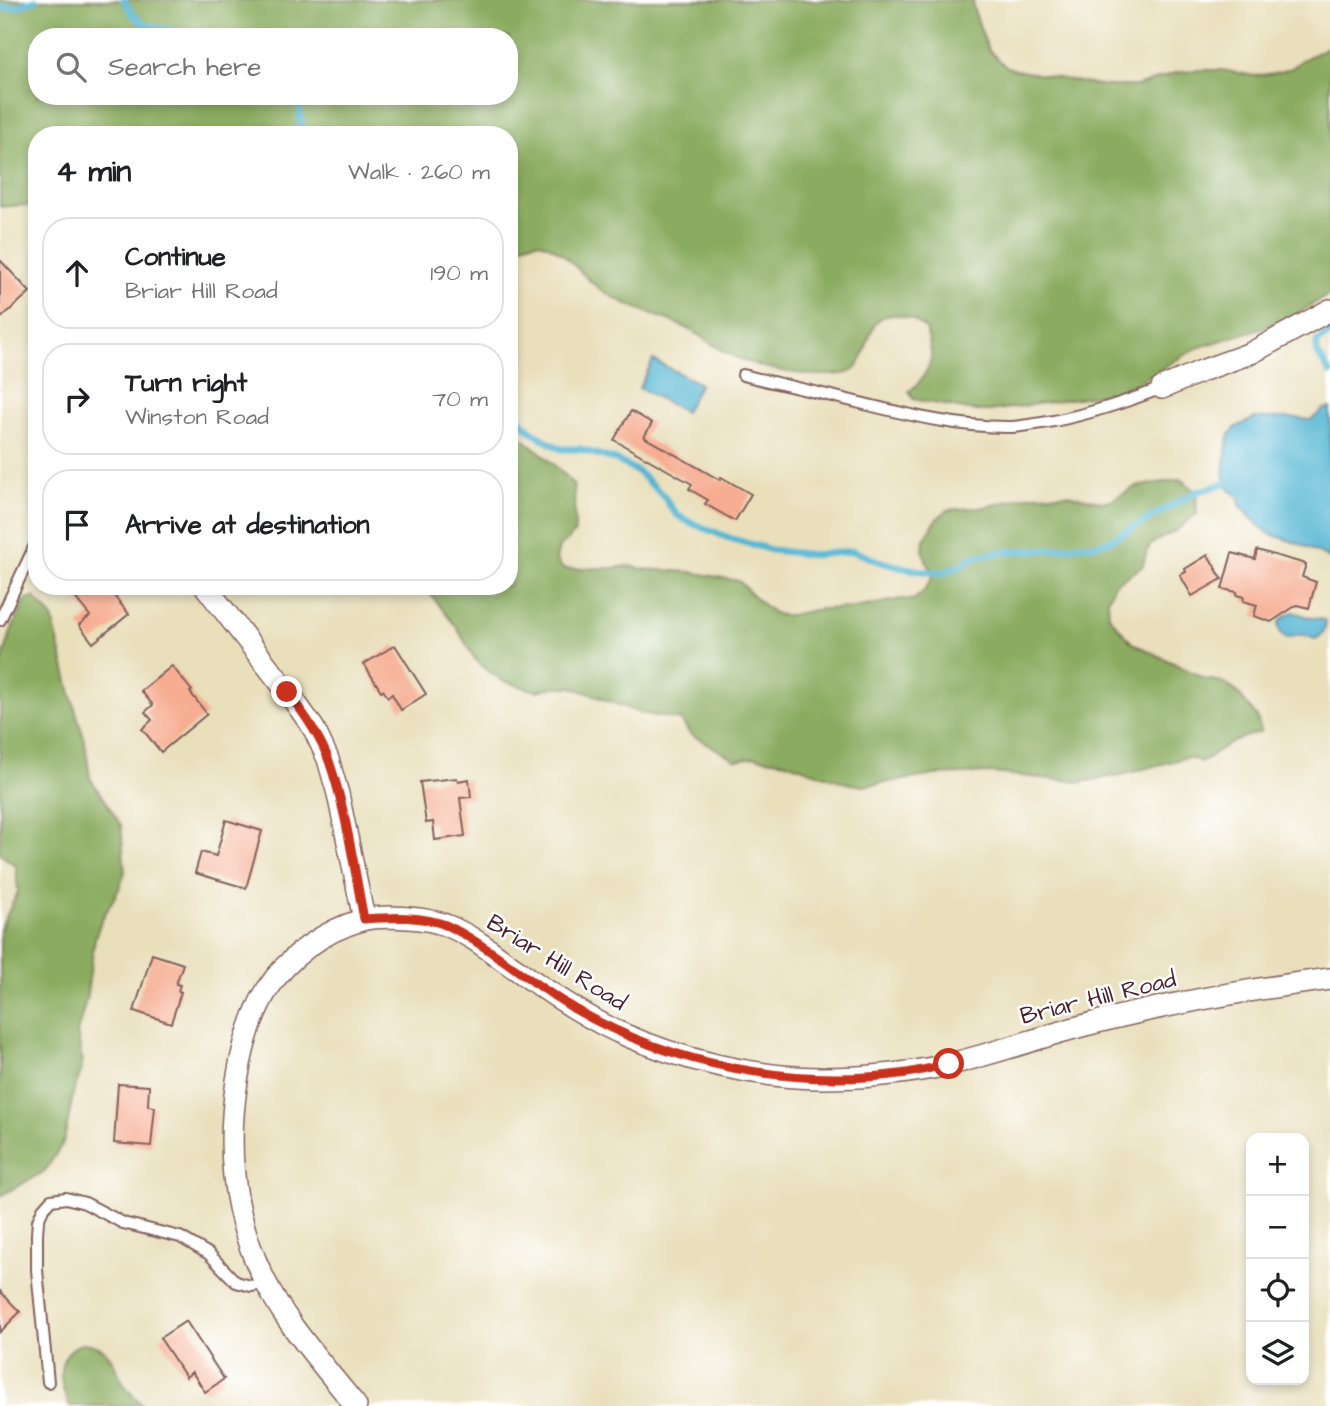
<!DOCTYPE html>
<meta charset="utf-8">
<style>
body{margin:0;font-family:"Architects Daughter",sans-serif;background:#f6f6f6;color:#202124}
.controls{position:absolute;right:21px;bottom:21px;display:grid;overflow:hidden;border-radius:14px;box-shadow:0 4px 10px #0003}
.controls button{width:63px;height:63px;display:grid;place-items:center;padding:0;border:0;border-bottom:2px solid #e0e0e0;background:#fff;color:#202124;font:35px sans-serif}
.stop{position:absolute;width:21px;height:21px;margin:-16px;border:5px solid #c8321e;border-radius:50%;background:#fff}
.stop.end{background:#c8321e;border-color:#fff;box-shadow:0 2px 7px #0008}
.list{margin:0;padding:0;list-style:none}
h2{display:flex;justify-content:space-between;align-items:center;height:91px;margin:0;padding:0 28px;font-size:30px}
h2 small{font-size:23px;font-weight:400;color:#757577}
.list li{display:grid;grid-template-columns:46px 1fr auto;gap:21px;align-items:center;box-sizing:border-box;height:112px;margin:0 14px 14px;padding:0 14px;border:2px solid #e0e0e0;border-radius:28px}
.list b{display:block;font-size:26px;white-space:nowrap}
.list p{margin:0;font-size:23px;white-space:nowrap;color:#757577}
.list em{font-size:23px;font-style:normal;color:#757577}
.icon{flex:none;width:38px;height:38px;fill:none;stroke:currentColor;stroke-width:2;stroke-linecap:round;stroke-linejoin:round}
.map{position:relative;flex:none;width:1330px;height:1406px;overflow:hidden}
.search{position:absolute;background:#fff;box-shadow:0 4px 10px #0003;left:28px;top:28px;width:490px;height:77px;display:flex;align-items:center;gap:18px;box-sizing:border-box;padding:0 24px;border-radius:28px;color:#757577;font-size:26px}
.panel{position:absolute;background:#fff;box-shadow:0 4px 10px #0003;left:28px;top:126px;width:490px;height:469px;border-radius:28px}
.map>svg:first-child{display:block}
.forest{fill:#8bac61;stroke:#6a6646;stroke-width:2;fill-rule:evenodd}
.water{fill:#54b6d3;stroke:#4f6a7f;stroke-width:2}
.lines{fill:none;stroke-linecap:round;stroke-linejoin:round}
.stream{stroke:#54b6d3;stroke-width:7}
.building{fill:#f6ad91}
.service-casing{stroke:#82625d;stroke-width:14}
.minor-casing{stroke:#82625d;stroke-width:24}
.service{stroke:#fff;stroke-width:10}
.minor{stroke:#fff;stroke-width:21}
.route{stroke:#c8321e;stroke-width:9}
.labels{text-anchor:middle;stroke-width:5;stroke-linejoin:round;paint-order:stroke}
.street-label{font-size:24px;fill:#4a1f2b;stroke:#fff}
</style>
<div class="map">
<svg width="1330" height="1406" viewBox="0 0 1330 1406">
<rect width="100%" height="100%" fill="#fff"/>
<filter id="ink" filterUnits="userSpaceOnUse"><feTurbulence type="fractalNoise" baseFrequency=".0143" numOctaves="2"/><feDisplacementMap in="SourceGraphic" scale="14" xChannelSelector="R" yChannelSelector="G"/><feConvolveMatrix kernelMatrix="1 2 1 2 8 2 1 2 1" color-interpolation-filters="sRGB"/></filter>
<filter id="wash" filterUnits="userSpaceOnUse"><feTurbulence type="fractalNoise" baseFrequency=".00686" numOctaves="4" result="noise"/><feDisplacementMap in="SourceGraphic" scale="28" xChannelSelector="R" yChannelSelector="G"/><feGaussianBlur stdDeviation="1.57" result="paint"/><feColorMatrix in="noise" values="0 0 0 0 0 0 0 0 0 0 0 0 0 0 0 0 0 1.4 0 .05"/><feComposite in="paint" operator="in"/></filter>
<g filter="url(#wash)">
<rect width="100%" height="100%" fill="#e9dfbb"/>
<!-- forest -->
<path class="forest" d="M0,0H973V7L984,39L989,50L1005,66L1016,70L1090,84L1112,86H1137L1175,73L1198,70H1221L1256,76L1280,72L1292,68L1302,60L1330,46V294L1295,315L1268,326L1197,348L1135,384L1111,393L990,411H974L913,399L909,391C919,385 929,370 931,358C932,349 928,338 926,329C915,320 907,315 893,315C864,314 871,359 852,371C847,375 838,374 832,375C795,376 756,368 723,351C712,345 703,337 692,331C662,315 628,309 600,289C581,276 565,250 543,243C531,239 517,247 509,255V135H37V207L22,205L0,207ZM37,37H509V96H37Z
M509,428L541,453L567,477L574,486L575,532L568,540L559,547L556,559L563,569L611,568L630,566L642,569L691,572L728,579L739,581L755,598L774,613L785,616L820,609L854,608L901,599L913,600C924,593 930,585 934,572L927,563L923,551L924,539L937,519L947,510L985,507L1033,495L1068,494L1103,502L1114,499L1135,487L1181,479L1196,492L1197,514C1189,519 1182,527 1175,531C1154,544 1148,538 1143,566L1115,584L1108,599L1109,616L1132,643L1206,679L1222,682L1236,691L1257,717L1261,732C1235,738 1223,747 1202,762L1188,757L1121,775L1081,782L991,773L935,775L863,786L846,783L786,762L754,757L736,760L690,734L681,720L640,713L572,687H554L537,691L503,681L487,670L475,659L457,628L424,586H509Z
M34,597L52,617L72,698L85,742L90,778L121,825L125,872L119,889L101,921L95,938L86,1000L77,1033L81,1052L82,1069L74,1090L64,1141L45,1171L0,1196V929L18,892L16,866L0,854V669L11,631L26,599Z
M83,1343C115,1347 111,1363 124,1384C129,1392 137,1399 143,1406H70C58,1383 54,1354 83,1343Z"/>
<!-- water -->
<path class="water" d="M653,360L700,384L685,412L639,388Z
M1330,408V559L1303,545L1270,534L1257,524L1240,505L1239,498L1235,493L1229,490L1224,474L1227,444L1230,434L1236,427L1255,418H1296L1311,420L1324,409Z
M1293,612L1312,618L1324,620L1326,624C1325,630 1321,636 1316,639C1310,638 1304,633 1298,635C1293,636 1291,638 1285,638C1273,625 1279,618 1293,612Z"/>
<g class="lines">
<!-- stream -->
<path class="stream" d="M124,0C143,38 163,23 195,37
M0,8L16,7L35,0
M294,96L300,105V119L303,135
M1330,333L1317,342V353L1330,373
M509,399L517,417L530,430L545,440L561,449H580L616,460L638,472L664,496L669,505L677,515L689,522L729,538L771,550L813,555L853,551L878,561L900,567L921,571L943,573L959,566L974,557L1002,552L1056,549L1080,545H1096L1111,540L1196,492L1236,480"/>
</g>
<g id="blocks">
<!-- building -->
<path class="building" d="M0,260L30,292L0,319Z
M631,411L652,423L644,437L720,480L721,477L751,494L735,521L705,504L708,500L689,489L692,484L614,440Z
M1257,550L1306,564L1302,577L1316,582L1309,608L1297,605L1271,622L1254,616L1257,605L1243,601L1244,597L1236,595L1237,592L1222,589L1232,553L1255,559Z
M1208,555L1222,579L1192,596L1180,575L1186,572L1185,569Z
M66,586H106L129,614L93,643L79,625L90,616Z
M395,645L426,694L401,710L392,694L388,697L383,690L381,691L364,664Z
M172,666L192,691L190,692L207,714L161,752L142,729L152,720L145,712L153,705L141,691Z
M457,778L458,781L469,779L471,797L460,798L465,836L435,840L433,822L426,823L420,782Z
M226,820L262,831L246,888L195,873L201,852L216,856Z
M152,954L183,964L176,984L180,985L178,991L181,992L171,1023L134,1011Z
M118,1084L149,1086L148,1106L155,1107L151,1146L114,1143Z
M0,1291L20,1312L0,1332Z
M186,1321L224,1379L205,1392L192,1372L186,1377L160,1338Z"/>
</g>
</g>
<g filter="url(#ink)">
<use href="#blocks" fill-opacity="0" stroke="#82625d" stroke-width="2"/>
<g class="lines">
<!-- service casing -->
<g class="service-casing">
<path id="service" d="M743,375C771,382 799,388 827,395C888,409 948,428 1012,427C1026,426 1041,423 1054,421C1093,413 1126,402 1162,388
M0,620L37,541
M48,1382L37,1270V1234L38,1221L43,1209L51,1200L66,1198L85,1203L123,1223L180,1237L209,1254L236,1282L251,1286L267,1283"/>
</g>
<!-- minor casing -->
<g class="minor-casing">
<path id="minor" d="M1162,388L1204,370L1251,353L1330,310
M205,586L293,699L314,729L328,759L338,794L364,919
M356,1406C334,1379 311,1352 291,1324C239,1251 223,1168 237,1081C242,1049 250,1018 267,990C288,957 323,931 362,920C377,916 394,917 409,918C423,919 436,921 448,926C473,936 494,954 516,969C548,992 582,1015 618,1032C681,1060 752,1077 820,1078C863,1078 906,1074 947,1065C992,1054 1035,1039 1078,1027C1161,1005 1245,990 1330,979"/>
</g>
<!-- service -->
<use href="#service" class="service"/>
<!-- minor -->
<use href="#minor" class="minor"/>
</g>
</g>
<g class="lines" filter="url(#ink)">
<!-- route -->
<path class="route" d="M287,692C303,712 320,736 329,761C346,809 354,868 364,919C392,917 422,915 448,926C468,935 485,948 503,960C526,977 549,993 573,1008C673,1066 793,1089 907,1073C921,1071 935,1067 949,1064"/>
</g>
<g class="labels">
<!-- street labels -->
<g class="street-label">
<text transform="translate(557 962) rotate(32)" y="8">Briar Hill Road</text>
<text transform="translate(1098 997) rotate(-14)" y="8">Briar Hill Road</text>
</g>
</g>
</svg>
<div class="controls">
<button>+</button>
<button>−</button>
<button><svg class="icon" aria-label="locate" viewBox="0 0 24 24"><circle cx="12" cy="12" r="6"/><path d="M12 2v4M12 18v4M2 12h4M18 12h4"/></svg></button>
<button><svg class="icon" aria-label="layers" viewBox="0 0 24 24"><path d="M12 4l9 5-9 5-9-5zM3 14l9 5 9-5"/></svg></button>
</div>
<div class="stop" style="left:949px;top:1064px"></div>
<div class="stop end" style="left:287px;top:692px"></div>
<div class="search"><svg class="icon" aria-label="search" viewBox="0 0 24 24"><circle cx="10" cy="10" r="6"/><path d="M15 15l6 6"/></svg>Search here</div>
<section class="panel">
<h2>4 min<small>Walk · 260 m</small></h2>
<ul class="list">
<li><svg class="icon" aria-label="ahead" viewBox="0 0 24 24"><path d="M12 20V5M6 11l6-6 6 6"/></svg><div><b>Continue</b><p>Briar Hill Road</p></div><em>190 m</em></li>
<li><svg class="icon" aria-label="right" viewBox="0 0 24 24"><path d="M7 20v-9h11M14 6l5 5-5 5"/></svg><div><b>Turn right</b><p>Winston Road</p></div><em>70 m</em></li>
<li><svg class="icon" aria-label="arrive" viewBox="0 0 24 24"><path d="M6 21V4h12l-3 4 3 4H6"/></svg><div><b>Arrive at destination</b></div></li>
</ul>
</section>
</div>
